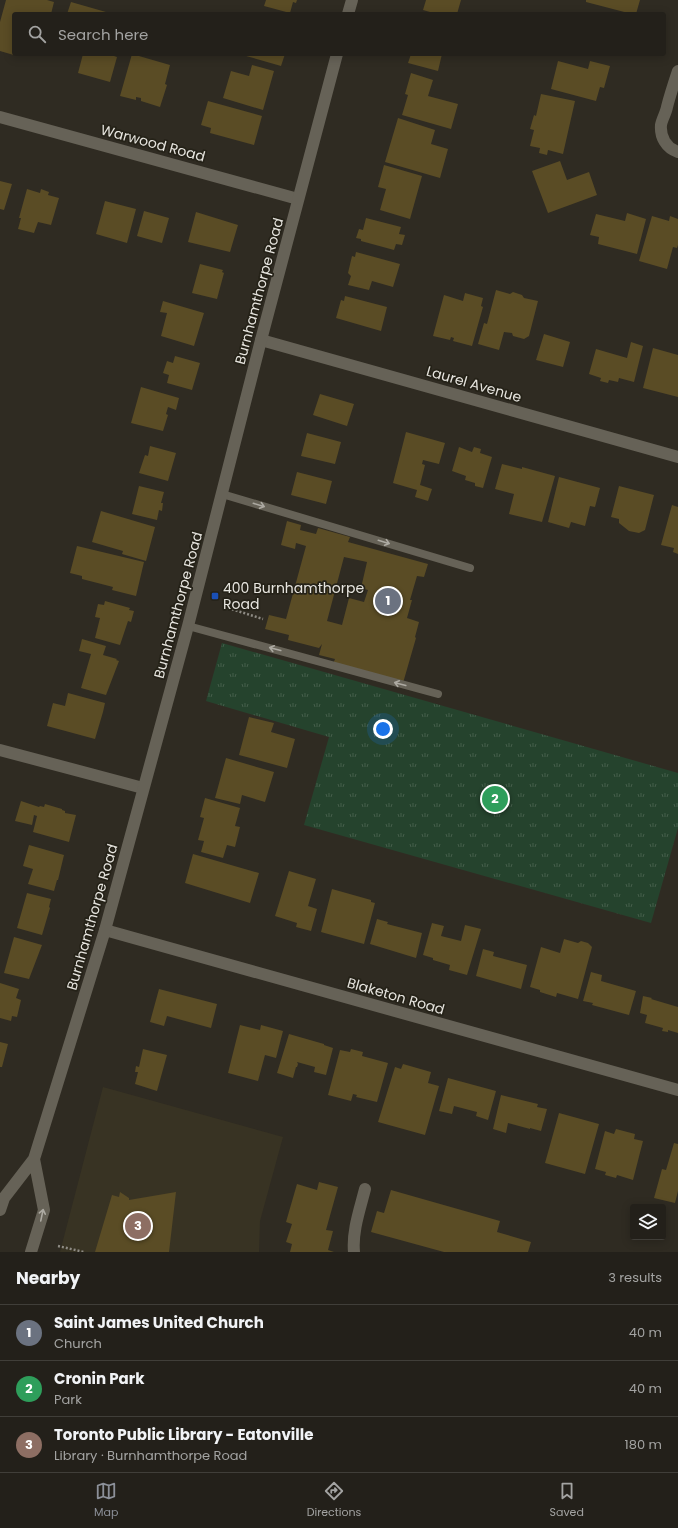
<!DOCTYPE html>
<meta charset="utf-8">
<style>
body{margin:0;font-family:Poppins,sans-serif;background:#2f2d27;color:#f1f3f6}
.controls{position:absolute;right:12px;bottom:12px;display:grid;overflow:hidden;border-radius:4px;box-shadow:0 2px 10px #0003}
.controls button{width:36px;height:36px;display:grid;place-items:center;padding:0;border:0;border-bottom:1px solid #403e39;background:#23201a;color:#f1f3f6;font:20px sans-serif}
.you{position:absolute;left:383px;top:729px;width:14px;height:14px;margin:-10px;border:3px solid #fff;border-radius:50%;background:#1a73e8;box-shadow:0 0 0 6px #1a73e833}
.badge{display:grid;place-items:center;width:26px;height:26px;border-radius:50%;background:#8c9099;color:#fff;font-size:13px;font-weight:700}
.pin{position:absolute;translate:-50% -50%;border:2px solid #fff;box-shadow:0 1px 4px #0006}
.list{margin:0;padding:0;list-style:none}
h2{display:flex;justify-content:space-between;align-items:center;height:52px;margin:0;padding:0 16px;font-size:17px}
h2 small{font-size:13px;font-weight:400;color:#a3a3a2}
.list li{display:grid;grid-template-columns:26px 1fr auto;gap:12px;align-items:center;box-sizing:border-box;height:56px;padding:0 16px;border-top:1px solid #403e39}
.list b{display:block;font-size:15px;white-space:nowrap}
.list p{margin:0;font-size:13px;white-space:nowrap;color:#a3a3a2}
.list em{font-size:13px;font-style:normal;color:#a3a3a2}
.icon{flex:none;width:22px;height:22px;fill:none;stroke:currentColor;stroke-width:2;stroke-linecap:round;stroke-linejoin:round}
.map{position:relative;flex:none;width:678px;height:1252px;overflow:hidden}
.search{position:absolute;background:#23201a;box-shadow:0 2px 10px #0003;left:12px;right:12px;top:12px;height:44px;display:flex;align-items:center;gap:10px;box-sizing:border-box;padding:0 14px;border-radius:4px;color:#a3a3a2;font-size:15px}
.sheet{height:220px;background:#23201a}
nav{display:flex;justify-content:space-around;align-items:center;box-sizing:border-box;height:56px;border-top:1px solid #403e39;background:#23201a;font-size:11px;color:#a3a3a2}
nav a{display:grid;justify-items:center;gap:2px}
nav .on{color:#8c9099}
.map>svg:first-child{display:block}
.built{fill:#383323}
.park{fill:url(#park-tufts)}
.building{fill:#5a4c25;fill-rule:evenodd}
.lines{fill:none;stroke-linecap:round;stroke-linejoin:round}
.path{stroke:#8e8b84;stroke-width:2.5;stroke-dasharray:2 2;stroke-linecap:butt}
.service{stroke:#666257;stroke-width:8}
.minor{stroke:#666257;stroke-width:12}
.secondary{stroke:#666257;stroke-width:12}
.oneway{stroke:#adaaa2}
.transit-dot{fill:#1a4fb4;stroke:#252218;stroke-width:1.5}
.labels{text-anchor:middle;stroke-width:3.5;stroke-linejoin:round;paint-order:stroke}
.street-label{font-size:14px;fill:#e7e5df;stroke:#252218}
.poi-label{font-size:14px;fill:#e7e5df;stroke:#252218;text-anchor:start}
</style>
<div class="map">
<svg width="678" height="1252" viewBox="0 0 678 1252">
<defs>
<pattern id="park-tufts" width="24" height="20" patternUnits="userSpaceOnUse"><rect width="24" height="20" fill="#25432d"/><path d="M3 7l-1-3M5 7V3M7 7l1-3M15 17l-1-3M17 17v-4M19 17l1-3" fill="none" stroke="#455e4b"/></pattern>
</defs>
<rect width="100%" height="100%" fill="#2f2b22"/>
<!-- built -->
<path class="built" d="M103,1087L283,1137L260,1221L259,1252H60Z"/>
<!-- park -->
<path class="park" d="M222,643L678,773V828L651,923L304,825L329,737L206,701Z"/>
<!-- building -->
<path class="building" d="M6,0H47L54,2L51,14H14V54H17V56L0,51V22Z
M266,0H297L296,3L293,2L290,13L264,6Z
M426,0H461L457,14H437L423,10Z
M586,0H640L636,14H632L586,2Z
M71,2L113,14H67Z
M83,54H108L117,57L110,82L78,73Z
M132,54L170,65L165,84L167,85L160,107L141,101V98L136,97V100L120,96Z
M239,54H285L281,66Z
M411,54H442L438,71L408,63Z
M558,61L588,69L590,61L610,66L604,88L600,87L596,101L551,89Z
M252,65L274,71L263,110L223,98L231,71L249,76Z
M411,73L433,80L428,96L458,104L451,129L402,115L408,95L405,94Z
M541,94L575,101L563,154L548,150L547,155L539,153L540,148L530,146L534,130L530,129L534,115L536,116Z
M208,101L262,116L254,145L210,133L211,128L201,125Z
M398,118L435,130L431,144L448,149L440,178L385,162Z
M560,161L567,180L589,172L597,195L548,213L532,171Z
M384,165L422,176L410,219L380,210L386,189L378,187Z
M0,181L12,184L4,210L0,209Z
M27,189L40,193L41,189L49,192L48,195L59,198L51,225L38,222L34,233L18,229L21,218H19Z
M105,201L136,209L127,243L96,234Z
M144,211L169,218L162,243L137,236Z
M196,212L238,225L230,252L188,242Z
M627,213L646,219L637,254L598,244L599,237L590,235L596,214L625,221Z
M652,216L669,221L670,216L678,219V245L677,248L673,247L667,269L639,261Z
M366,218L401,227L399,234L405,235L402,245L396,244L394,250L361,241V239L356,238L359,229L363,230Z
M356,252L400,264L393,287L372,281L369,290L348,285L351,276L348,273L352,256L355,257Z
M200,264L223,270L222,272L224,273L217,299L192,293Z
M496,290L510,294L513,292L522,295L524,298L538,301L529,336L524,339L513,336L512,333L504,332L499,350L478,344L484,323L487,324Z
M465,293L483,298L481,306L483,307L472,346L453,341L454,338L451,337L450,340L433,336L444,295L463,301Z
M345,296L387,307L381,331L336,318L341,300L344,301Z
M163,301L204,313L194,346L161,336L167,313L160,312Z
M544,334L570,342L563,367L536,360Z
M631,342L643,346L634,382L619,378L618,382L609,380L608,383L600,381L601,378L589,374L596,349L627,358Z
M653,348L678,355V397L643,388Z
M175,356L200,363L192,390L167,383L169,375L163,373L167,361L173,363Z
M141,387L179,398L176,410L168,407L166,414L168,415L163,431L131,423Z
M320,394L354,404L347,426L313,415Z
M406,432L445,443L439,464L423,460L422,464L425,465L420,485L432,489L428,501L415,497L417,490L393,483Z
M307,433L341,442L335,464L301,456Z
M150,446L176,453L168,481L139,473L145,455L148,456Z
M459,447L472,452L474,447L481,449L480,453L492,457L483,488L475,486V483L465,480L466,476L452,471Z
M502,464L522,469V467L555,476L542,522L509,514L514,494L495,489Z
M297,472L332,481L326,504L291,495Z
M559,477L600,488L595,507L590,506L585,526L571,522L569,528L548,522Z
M139,486L164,492L161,503H163L162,511L159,510L157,520L132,514Z
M619,486L654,495L645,530L639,533L629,531L619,523V519L611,517Z
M672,505L678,507V554L673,552L674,548L661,545Z
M101,511L155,527L146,561L122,554L123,551L92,542Z
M287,521L301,525L300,530L316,534L318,528L350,537L348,542L428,564L424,577L417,576L410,600H412L407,618L419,622L415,637L416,638L403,683L333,664L335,659L319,655L322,644L319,648L288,640L289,635L265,629L269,615L286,619L306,546L296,543L295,549L281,545ZM344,557L367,562L361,588L368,590L364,602L349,598L342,625L327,621Z
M77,546L144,562L136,596L112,590L113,587L82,579V576L70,573Z
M105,601L130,608L129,610L134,611L131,622L128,621L120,645L95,638L100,618L95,617L98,604L104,605Z
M82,639L106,646L103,655L117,659L116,660L119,661L106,695L81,688L91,654L79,651Z
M68,693L105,703L103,712L95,739L47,726L53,703L65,706Z
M249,717L274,723L271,732L295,739L287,768L239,755Z
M226,758L274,772L265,802L242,795L240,804L215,798Z
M205,798L240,808L235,826L240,827L235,847L227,845L223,858L201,852L204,841L198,840L204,818L200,817Z
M21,801L39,807L40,806L44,807L45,804L62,809V810L65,811V813L76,815L69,842L33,832L37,816L34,815L32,825L15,821Z
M29,845L64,855L58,880H57L54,891L28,884L33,869L23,866Z
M193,854L259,873L250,903L185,883Z
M289,871L316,879L308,906L317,909L311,931L296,927L297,923L275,916Z
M332,889L371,900V902L375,903L364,944L321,932Z
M27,893L51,899L49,907L50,908L42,935L17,928Z
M377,919L388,922L387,924L422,933L416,958L370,944Z
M432,923L444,926L441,936L461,941L465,925L481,929L467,975L449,970L450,965L433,960V958L423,955Z
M14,937L42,945L29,979L4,973Z
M564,939L578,943L581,941L588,943L592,947L578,999L557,993L556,997L540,992V990L530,987L541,947L560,953Z
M483,949L494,952L493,956L527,965L521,989L476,976Z
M591,972L602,975L601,981L636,991L629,1015L592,1005L593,1003L583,1001Z
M0,983L19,989L16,998L21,1000L17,1017L12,1016L11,1021L0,1018Z
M159,989L217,1004L211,1028L167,1016L164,1026L150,1022Z
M643,996L652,998L651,999L678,1007V1033L668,1030V1032L662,1031L663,1028L645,1023L647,1015L640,1013Z
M240,1025L260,1030L261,1025L283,1031L276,1058L265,1055L258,1081L228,1073Z
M289,1034L324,1044V1045L333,1048L326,1075L314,1072L315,1067L297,1062L298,1064L297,1067H296L293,1078L277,1073Z
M0,1042L8,1044L2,1067H0Z
M143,1049L167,1055L157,1091L135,1084L138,1072H135L136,1066L139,1067Z
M351,1049L363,1052L362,1056L388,1063L377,1102L356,1097L357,1095L353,1094L351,1101L328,1095L340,1050L350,1052Z
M403,1064L431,1072L428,1083L439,1086L425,1135L378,1122L395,1067L401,1069Z
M448,1078L496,1091L488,1120L476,1116L477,1112L454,1106L452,1114L439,1111Z
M501,1095L538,1104L537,1107L547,1109L541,1131L530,1128V1129L508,1123L506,1133L493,1129Z
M559,1113L599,1124L585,1174L545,1163Z
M616,1129L635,1134L634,1139L643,1141L633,1180L617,1175L616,1178L605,1175L606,1172L595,1169L605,1131L614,1134Z
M674,1143L678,1144V1191L675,1203L654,1198L662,1169L666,1170Z
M319,1182L338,1187L326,1230L333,1231L328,1250L334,1252H290L292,1244L286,1242L292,1224L286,1222L297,1184L317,1190Z
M391,1190L500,1221L497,1232L531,1242L528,1252H444L371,1232L377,1211L384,1213Z
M120,1192L129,1198V1200L176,1192L169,1252H95L112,1195L119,1197Z"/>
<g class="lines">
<!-- path -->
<path class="path" d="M228,608L263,619
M58,1246L84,1252"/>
<!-- service -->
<path class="service" d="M222,494L470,568
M188,626L438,694"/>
<!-- minor -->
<path class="minor" d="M678,71C674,83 670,95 667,107C666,113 662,119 661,125C660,137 666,148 678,152
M0,117L298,199
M261,340L678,457
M0,750L143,788
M105,930L678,1090
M354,1252C352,1231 360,1209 365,1189"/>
<!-- secondary -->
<path class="secondary" d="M348,14L352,0
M0,1210L4,1198L34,1159L105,930L188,626L261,340L337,54
M31,1252L44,1210L34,1159"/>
</g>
<!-- one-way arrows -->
<defs><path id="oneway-shaft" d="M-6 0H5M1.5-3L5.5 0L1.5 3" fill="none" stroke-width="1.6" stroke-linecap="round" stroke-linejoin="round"/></defs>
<g class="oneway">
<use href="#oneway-shaft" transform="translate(259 505) rotate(17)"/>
<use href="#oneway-shaft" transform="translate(384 542) rotate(17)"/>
<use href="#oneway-shaft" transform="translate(275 649) rotate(-165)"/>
<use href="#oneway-shaft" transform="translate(400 684) rotate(-165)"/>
<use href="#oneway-shaft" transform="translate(42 1215) rotate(-78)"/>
</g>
<!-- markers -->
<rect class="transit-dot" x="211" y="592" width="8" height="8" rx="2"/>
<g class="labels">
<!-- street labels -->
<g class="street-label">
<text transform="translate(153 143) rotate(15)" y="5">Warwood Road</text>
<text transform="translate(259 291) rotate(-75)" y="5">Burnhamthorpe Road</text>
<text transform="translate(474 384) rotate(16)" y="5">Laurel Avenue</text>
<text transform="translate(178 605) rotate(-75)" y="5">Burnhamthorpe Road</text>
<text transform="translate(92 917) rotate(-74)" y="5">Burnhamthorpe Road</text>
<text transform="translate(396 996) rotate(16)" y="5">Blaketon Road</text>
</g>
<!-- poi labels -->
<g class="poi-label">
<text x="223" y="593">400 Burnhamthorpe<tspan x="223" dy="16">Road</tspan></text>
</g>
</g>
</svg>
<div class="controls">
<button><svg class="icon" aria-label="layers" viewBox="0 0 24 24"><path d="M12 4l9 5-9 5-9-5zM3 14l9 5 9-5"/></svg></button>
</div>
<div class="you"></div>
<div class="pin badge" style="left:388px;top:601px;background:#6b7280">1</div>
<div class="pin badge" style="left:495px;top:799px;background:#2e9e5b">2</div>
<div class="pin badge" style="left:138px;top:1226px;background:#8d6e63">3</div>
<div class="search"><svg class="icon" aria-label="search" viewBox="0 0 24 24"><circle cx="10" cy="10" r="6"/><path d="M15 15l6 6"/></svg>Search here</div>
</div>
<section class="sheet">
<h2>Nearby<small>3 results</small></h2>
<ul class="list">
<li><span class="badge" style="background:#6b7280">1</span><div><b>Saint James United Church</b><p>Church</p></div><em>40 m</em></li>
<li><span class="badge" style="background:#2e9e5b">2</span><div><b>Cronin Park</b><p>Park</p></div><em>40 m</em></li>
<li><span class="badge" style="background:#8d6e63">3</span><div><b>Toronto Public Library - Eatonville</b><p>Library · Burnhamthorpe Road</p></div><em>180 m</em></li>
</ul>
</section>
<nav>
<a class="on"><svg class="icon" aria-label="map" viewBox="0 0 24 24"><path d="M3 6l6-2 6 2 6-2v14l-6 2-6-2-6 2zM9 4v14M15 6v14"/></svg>Map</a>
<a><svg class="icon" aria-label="directions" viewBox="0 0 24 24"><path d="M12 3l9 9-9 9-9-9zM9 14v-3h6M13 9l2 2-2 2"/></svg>Directions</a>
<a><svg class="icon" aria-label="saved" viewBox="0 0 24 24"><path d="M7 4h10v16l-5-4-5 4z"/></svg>Saved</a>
</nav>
